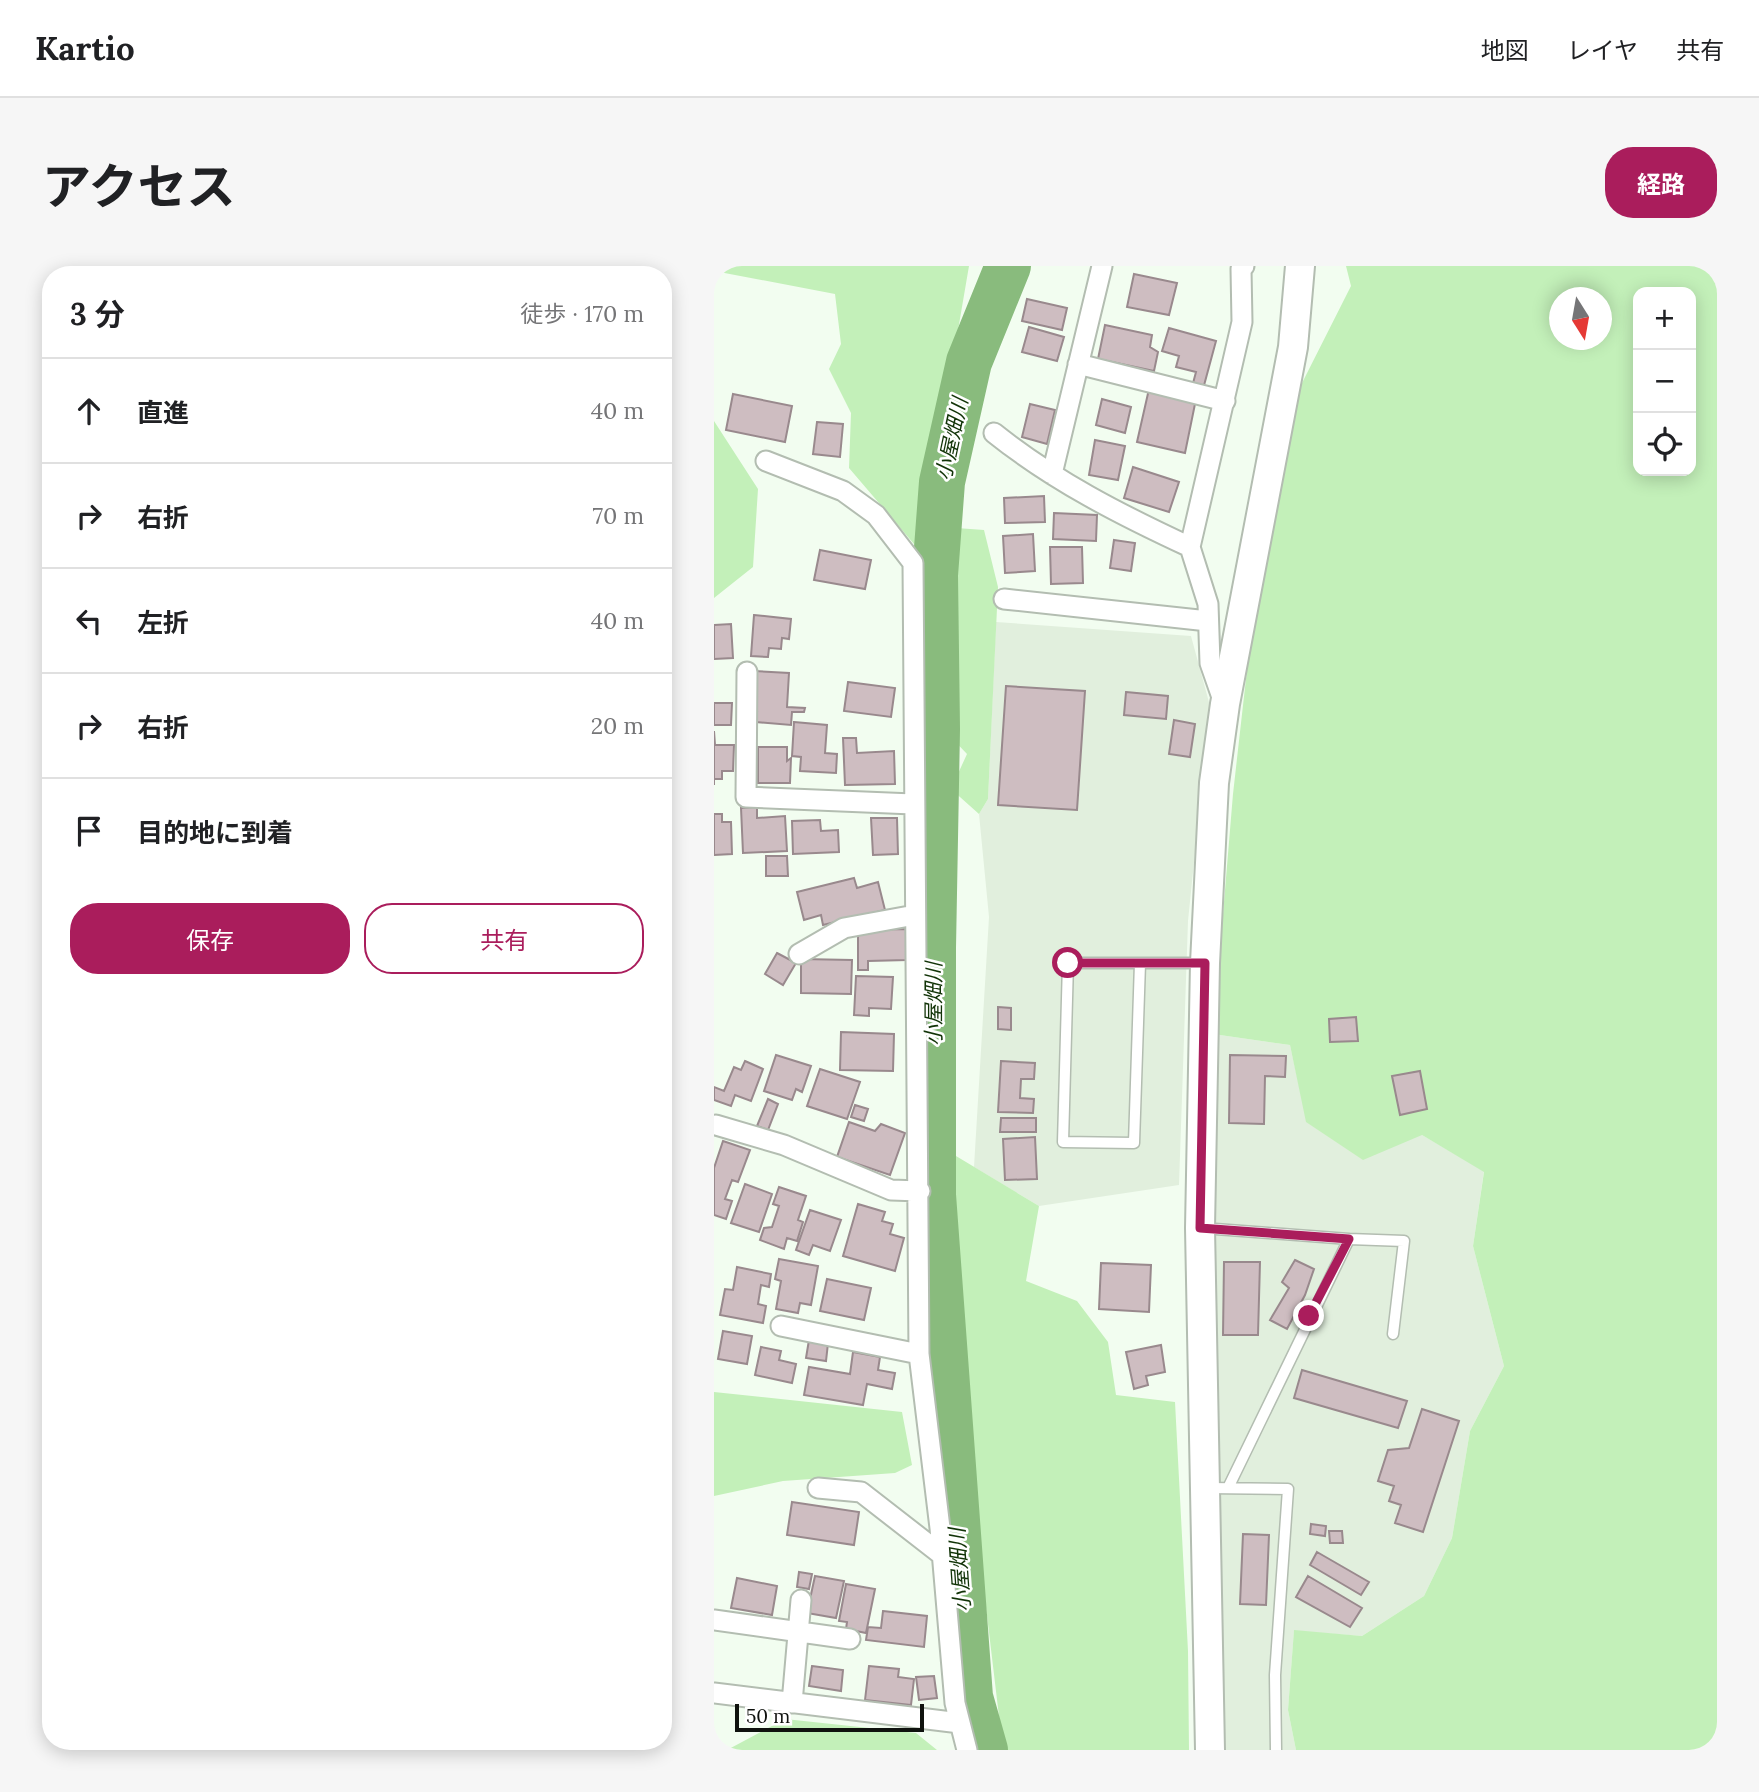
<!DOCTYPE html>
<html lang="ja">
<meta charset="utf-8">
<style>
body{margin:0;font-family:Lora,"Noto Sans JP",serif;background:#f6f6f6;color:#202124}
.controls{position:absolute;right:21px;top:21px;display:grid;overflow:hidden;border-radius:14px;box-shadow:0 4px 18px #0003}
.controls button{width:63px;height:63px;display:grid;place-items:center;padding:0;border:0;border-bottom:2px solid #e0e0e0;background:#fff;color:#202124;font:35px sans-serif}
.compass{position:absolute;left:835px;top:21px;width:63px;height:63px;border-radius:50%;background:#fff;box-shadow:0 4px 18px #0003;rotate:169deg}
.scale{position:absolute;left:21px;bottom:18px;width:189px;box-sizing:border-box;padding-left:7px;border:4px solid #0f120e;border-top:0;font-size:19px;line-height:24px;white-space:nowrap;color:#0f120e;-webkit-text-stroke:5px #fff;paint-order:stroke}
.stop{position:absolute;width:21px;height:21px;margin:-16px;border:5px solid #aa1d5c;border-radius:50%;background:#fff}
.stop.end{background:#aa1d5c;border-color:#fff;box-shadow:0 2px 7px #0008}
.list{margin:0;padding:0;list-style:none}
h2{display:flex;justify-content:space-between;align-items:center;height:91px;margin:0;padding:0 28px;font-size:30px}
h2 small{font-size:23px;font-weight:400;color:#757577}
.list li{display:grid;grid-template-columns:46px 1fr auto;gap:21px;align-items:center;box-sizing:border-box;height:105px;padding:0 28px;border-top:2px solid #e0e0e0}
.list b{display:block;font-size:26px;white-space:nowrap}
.list em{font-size:23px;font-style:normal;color:#757577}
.actions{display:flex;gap:14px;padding:21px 28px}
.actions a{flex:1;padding:16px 0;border:2px solid #aa1d5c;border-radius:28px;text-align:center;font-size:24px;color:#aa1d5c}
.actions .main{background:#aa1d5c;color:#fff}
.icon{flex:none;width:38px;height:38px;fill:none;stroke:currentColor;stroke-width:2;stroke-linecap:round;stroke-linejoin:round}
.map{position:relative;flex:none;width:1003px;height:1484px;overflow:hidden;border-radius:28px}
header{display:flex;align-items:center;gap:42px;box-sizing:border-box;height:98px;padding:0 35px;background:#fff;border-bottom:2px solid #e0e0e0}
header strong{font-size:33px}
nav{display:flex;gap:38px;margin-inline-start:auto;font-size:24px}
.intro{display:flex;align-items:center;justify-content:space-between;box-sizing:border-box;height:168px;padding:0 42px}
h1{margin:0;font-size:49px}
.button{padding:18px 32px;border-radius:28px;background:#aa1d5c;color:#fff;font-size:24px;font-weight:700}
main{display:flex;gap:42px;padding:0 42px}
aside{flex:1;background:#fff;border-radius:28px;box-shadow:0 4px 18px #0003}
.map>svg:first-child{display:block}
.built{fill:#e1efdd}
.green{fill:#c3f0b9;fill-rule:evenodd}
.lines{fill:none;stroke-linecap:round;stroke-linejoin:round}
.river{stroke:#89bb7d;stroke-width:46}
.building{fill:#cebdc1;stroke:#99898d;stroke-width:2}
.lane-casing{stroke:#b3bdb1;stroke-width:13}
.street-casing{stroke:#b3bdb1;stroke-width:23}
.secondary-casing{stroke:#b3bdb1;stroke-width:32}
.lane{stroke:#fff;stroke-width:10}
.street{stroke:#fff;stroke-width:19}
.secondary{stroke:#fff;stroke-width:28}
.route{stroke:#aa1d5c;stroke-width:9}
.labels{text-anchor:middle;stroke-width:5;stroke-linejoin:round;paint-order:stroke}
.water-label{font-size:21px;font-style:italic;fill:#113307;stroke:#fff}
</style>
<header>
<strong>Kartio</strong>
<nav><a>地図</a><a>レイヤ</a><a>共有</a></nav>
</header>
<div class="intro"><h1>アクセス</h1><a class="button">経路</a></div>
<main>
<aside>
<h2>3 分<small>徒歩 · 170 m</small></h2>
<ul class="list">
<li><svg class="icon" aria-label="ahead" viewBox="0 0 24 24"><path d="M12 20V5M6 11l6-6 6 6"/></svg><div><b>直進</b></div><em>40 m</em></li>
<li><svg class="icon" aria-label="right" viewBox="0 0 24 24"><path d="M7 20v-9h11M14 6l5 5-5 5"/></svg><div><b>右折</b></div><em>70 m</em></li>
<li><svg class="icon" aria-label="left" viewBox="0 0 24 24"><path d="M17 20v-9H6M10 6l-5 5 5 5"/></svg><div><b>左折</b></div><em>40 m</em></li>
<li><svg class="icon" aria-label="right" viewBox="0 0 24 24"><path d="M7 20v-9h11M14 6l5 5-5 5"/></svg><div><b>右折</b></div><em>20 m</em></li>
<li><svg class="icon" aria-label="arrive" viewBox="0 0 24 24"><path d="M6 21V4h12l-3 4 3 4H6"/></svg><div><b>目的地に到着</b></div></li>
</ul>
<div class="actions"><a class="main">保存</a><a>共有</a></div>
</aside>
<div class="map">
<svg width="1003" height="1484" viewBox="0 0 1003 1484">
<rect width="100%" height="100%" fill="#f2fdf0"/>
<!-- built -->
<path class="built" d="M282,356L477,370L496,440L474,655L465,919L325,940L260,901L275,651L265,548L274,533Z
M499,768L576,779L593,856L708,869L770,905L759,980L790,1100L756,1165L738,1272L710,1330L648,1370L580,1365L574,1444L582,1484H507L498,1162Z"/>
<!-- green -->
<path class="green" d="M0,0H255L216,228L215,260L270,264L284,321L274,533L265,548L237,523L253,488L233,467L230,341L200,278L135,202L137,147L115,103L127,78L121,28L0,5Z
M632,0H1003V1484H582L574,1444L580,1364L648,1370L710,1330L738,1272L756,1165L790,1100L759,980L770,906L708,869L649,894L592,856L576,779L499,768L519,528L540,342L587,119L637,20ZM924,26H977V205H924ZM846,32H888V74H846Z
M0,155L44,223L39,301L0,332Z
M237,887L325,940L312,1015L363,1035L394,1076L402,1129L461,1136L474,1385L475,1484H289L264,1274Z
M0,1126L188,1146L198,1199L181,1207L69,1215L0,1230Z
M71,1453L202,1467L223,1484H13Z"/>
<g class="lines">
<!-- river -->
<path class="river" d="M271,1484L256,1431L219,929V682L223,463L221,309L228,216L255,96L294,0"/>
</g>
<!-- building -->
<path class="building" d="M420,8L463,17L455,49L413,41Z
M313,33L353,42L348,64L308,55Z
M391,59L438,69L436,81L444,86L440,105L384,93Z
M315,61L350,71L343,95L308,86Z
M455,62L502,75L489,123L478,121L482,106L462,101L465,90L448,85Z
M435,123L482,133L471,187L423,176Z
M19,128L78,140L71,176L12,164Z
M388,133L417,141L411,167L382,159Z
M316,138L341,144L333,178L308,171Z
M103,156L129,158L126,191L99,188Z
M381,174L411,180L404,214L375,209Z
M419,201L465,216L455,246L410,232Z
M330,230L331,256L291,257L290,232Z
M340,247L383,249L382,275L339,273Z
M319,268L321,305L291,307L289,270Z
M400,274L421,277L417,305L396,302Z
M336,281H368L369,317L337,318Z
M106,284L157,294L151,323L100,314Z
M40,349L77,353L75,373L68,372L67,383L55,382L54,391L37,390Z
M17,358L19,392L0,393V359Z
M39,405L75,407L73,441L91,442L90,446H78L77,459L42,456L43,446L36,445Z
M134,416L181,422L177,451L130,445Z
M292,420L371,425L363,544L284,539Z
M412,426L454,430L452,453L410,449Z
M0,437H18L17,459H0Z
M460,454L481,458L476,491L455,488Z
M80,456L113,459L111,487L123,488L122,507L86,505L87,491L78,490Z
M0,465L1,479H20L19,505H8V513H0V519Z
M129,472H142L143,487L180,485L181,518L131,519Z
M44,481H73V495L77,492L76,517H44Z
M43,541V552L71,550L73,585L29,587L27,542Z
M0,548H8V556H17L18,588L0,589Z
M157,552H183L184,588L159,589Z
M106,554L107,565L124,564L125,586L79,588L78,555Z
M52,590H73L74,610H52Z
M140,612L143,622L164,616L171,644L109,659L107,649L90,654L83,626Z
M192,663L193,694L154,695V704H144V664Z
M63,687L82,697L69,719L51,708Z
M87,693L138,694L137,728L87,727Z
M142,710L179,711L177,743L155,742V750L140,749Z
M284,741L297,742V764L284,763Z
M642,751L644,775L616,776L615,753Z
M127,766L180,768L179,805L126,804Z
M62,789L97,800L88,826L82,823L78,834L50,825Z
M516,789L572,790L571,811L551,810L550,858L515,857Z
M31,795L49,803L37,835L21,829L17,840L0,834V821L10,825L20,801L27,804Z
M287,795L321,797L320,813H307L306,832L320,833L319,847L284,846Z
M106,803L146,816L133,853L93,840Z
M706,805L713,843L686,849L678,810Z
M54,833L64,838L54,864L43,860Z
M141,839L154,843L150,855L137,851Z
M287,852H322V866H286Z
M135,856L161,865L167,858L191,867L176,909L123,891Z
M321,871L323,913L291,914L289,873Z
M9,875L36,884L24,916L18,914L11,933L18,935L12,953L0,949V902Z
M31,918L58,928L45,966L17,957Z
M65,921L92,930L84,954L89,956L83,975L73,972L70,983L46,974L50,962L58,961L65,940L59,938Z
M144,938L171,946L168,955L179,958L176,968L190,972L181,1005L129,990Z
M96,944L127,954L116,985L99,979L95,989L82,984Z
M65,993L104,1000L97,1039L86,1037L84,1047L62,1043L67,1015L61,1013Z
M581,994L600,1003L591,1029L573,1063L556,1054L575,1022L568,1016Z
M510,996H546L544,1069H509Z
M387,997L437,999L435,1046L385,1043Z
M23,1001L57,1008L55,1021L47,1019L44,1038L52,1040L49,1057L6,1049L11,1023L19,1024Z
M113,1013L157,1022L150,1054L106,1045Z
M9,1065L38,1070L33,1098L4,1093Z
M95,1074L114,1077L112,1095L92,1092Z
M447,1079L451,1106L432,1110L434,1119L420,1123L412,1086Z
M47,1081L67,1085L65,1094L82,1098L78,1117L41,1109Z
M139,1086L166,1091L164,1104L181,1107L178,1123L153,1118L149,1139L90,1129L95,1101L136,1108Z
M588,1104L693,1135L684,1162L580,1132Z
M708,1143L745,1155L709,1266L681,1257L687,1239L675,1235L680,1220L664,1215L674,1184L695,1182Z
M78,1236L145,1246L140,1279L73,1269Z
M597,1258L612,1260L611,1270L596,1268Z
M615,1265H628L629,1277H616Z
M529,1268L555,1269L552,1339L526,1338Z
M603,1286L655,1316L647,1329L596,1299Z
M85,1306L98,1308L95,1323L83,1321Z
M101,1310L130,1315L122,1352L93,1347Z
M594,1310L648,1342L636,1361L582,1331Z
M23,1312L63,1320L58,1349L17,1342Z
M132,1318L161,1323L152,1367L132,1363L133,1356L125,1355Z
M169,1345L213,1350L210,1381L152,1374L154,1361L167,1362Z
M98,1400L129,1404L127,1425L95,1420Z
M155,1400L185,1403L184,1411L200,1413L197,1439L151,1434Z
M220,1410L223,1432L205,1434L202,1411Z"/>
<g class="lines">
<!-- lane casing -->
<g class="lane-casing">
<path id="lane" d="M426,697L420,877L349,876L354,697H490
M488,962L635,973
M493,1222L574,1223L561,1409L562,1484
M514,1222L635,973L690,975L679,1068"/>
</g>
<!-- street casing -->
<g class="street-casing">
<path id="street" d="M364,98L511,135
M280,167C340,215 407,249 476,281
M52,195L129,225L162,249L199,297L205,1088L226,1262L241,1437L253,1484
M338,208L388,0
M290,333L494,355
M33,406L32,531L199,538
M510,437L496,397L494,338L476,281L528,56L527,3L530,0
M85,688L130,662L201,649
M2,859L70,879L177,924L206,925
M67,1060L205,1088
M104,1222L147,1226L228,1289
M0,1354L136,1373
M0,1427L246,1457
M78,1437L87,1334"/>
</g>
<!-- secondary casing -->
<g class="secondary-casing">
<path id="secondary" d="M496,1484L486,962L491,697L500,517L511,438L579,81L586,0"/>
</g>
<!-- lane -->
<use href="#lane" class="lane"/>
<!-- street -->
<use href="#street" class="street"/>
<!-- secondary -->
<use href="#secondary" class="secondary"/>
</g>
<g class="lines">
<!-- route -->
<path class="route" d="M354,697H491L486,962L635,973L595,1050"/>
</g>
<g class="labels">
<!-- water labels -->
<g class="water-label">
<text transform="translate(238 173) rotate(-78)" y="7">小屋畑川</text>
<text transform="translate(220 738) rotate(-90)" y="7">小屋畑川</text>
<text transform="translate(246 1304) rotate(-94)" y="7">小屋畑川</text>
</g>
</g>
</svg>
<div class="controls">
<button>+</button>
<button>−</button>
<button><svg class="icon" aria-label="locate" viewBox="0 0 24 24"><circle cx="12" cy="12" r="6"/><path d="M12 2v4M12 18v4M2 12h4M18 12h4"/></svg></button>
</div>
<svg class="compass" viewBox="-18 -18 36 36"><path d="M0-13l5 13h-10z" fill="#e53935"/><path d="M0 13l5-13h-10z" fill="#757577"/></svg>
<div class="scale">50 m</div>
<div class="stop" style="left:354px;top:697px"></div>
<div class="stop end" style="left:595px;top:1050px"></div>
</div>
</main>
